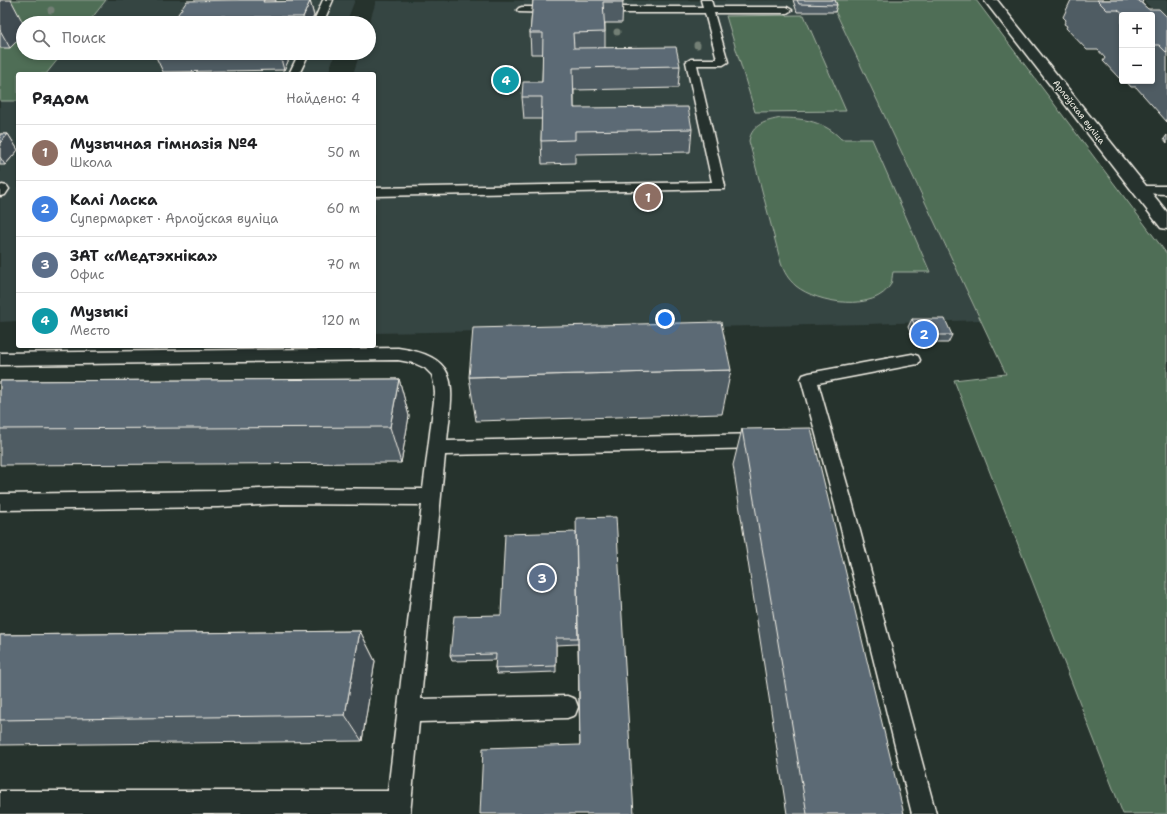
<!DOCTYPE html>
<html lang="ru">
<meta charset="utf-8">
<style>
body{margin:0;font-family:"Shantell Sans",sans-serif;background:#f2f2f2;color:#202124}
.controls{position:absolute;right:12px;top:12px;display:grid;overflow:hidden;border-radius:4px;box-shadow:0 2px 6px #0003}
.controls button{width:36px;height:36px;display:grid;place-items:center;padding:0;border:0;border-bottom:1px solid #e0e0e0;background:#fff;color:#202124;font:20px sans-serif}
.you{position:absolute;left:665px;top:319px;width:14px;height:14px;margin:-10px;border:3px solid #fff;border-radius:50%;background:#1a73e8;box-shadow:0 0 0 6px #1a73e833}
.badge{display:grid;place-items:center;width:26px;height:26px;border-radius:50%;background:#111827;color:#fff;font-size:13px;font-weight:700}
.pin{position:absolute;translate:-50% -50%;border:2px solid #fff;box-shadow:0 1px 4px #0006}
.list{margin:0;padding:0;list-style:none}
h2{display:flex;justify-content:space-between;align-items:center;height:52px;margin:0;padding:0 16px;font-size:17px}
h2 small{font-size:13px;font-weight:400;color:#757577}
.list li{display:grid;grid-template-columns:26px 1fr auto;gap:12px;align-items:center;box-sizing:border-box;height:56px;padding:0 16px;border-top:1px solid #e0e0e0}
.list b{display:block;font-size:15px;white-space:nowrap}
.list p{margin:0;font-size:13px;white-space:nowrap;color:#757577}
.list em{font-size:13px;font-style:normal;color:#757577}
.icon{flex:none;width:22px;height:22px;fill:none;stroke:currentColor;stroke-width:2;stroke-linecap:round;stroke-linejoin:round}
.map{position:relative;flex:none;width:1167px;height:814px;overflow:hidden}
.search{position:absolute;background:#fff;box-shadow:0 2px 6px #0003;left:16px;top:16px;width:360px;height:44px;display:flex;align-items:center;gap:10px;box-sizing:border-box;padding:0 14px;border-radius:22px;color:#757577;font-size:15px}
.panel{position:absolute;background:#fff;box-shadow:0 2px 6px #0003;left:16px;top:72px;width:360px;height:276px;border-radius:4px}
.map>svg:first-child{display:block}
.built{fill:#364442}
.green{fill:#4f6e57;stroke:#a2b0a0}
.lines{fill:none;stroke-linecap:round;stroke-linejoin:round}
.service-casing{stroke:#f4f1e8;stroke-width:3}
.tertiary-casing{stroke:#f4f1e8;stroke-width:3}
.service{fill:#26332d;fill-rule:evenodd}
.tertiary{fill:#26332d;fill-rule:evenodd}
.tree{fill:#737f74}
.wall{fill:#4f5c64;stroke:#f4f1e8}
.shaded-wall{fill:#404b51;stroke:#f4f1e8}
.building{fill:#5c6b74;stroke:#f4f1e8}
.labels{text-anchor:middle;stroke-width:3;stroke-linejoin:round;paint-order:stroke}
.far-street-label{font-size:9px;fill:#f4f1e8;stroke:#26332d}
</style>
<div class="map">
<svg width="1167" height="814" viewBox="0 0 1167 814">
<rect width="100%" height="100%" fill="#26332d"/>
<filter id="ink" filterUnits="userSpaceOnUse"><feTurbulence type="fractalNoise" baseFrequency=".025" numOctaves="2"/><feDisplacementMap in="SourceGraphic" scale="8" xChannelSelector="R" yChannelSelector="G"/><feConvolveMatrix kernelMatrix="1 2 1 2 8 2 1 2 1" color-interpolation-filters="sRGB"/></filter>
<g filter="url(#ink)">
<!-- built -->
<path class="built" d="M106,0H355L346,23H87Z
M830,0L980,320L868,324L374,333V74H353L360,53H369V24L376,1Z
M1143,0H1167V23L1149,6Z
M63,53H335L328,74H46Z
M0,101H18V321L0,322Z"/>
<!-- green -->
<path class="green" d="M0,0H106L88,23H23V53H63L46,74H18V101H0Z
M830,0H976L1167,254V814H1123L954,380L1006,374Z
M804,15L846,111L755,112L726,16Z
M781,118C804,118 825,122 841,139H872L930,272H893C892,276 892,281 891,284C875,313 817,303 796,286C788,279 784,272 781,263L749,141C752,124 766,121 781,118Z"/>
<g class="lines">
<!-- service casing -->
<g class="service-casing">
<path id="service" d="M323,0H333L323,23H313Z
M701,0H711L713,7H787L792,10L787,13H714L728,62L723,65H697L725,186L724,189L374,196V188L712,182L686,62L691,59H717L705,13H600L595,10L600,7H703Z
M522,7H554L559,10L554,13L519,12L517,10L519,8Z
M299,53H309L299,74H289Z
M2,185L7,186L9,189L5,195L0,196V186Z
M1141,186H1167V194L1136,193L1134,190L1136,187Z
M398,348C464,357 452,388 447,441L762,434L768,436L771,441L768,446L762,448L445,455L421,699L567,696L575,699L578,707L575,715L567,718L419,722L410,814H0V791H388L422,505L280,504L218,507L0,510V494L218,491L280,488L423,489L435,393L434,383L432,375L425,368L414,363L398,360L0,365V353Z
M912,354L918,356L920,360L918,364L818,383L853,505L936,814H912L835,505L801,379L803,375L809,373Z"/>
</g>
<!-- tertiary casing -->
<g class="tertiary-casing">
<path id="tertiary" d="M984,0H997L1167,212V229L1161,228Z"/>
</g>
<!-- service -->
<use href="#service" class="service"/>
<!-- tertiary -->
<use href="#tertiary" class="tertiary"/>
</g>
<!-- trees -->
<g class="tree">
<circle cx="51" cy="10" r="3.5"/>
<circle cx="617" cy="32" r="3.5"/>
<circle cx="697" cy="45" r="3.5"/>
</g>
<!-- wall -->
<path class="wall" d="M0,0L23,23V35L10,48H0Z
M239,0H276L275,2L310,1L314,16L310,23H179L176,17Z
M533,0H623L622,23H605V48L680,66L678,88L574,90V108L692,129L690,152L575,154V163L542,164L541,141L542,119H524L522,97L542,82L543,54H531L530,33Z
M793,0H835L837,5L835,12H797Z
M1071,0H1143L1142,3L1148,9L1167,17V122L1136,87H1131L1126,81H1152V15H1122V78H1119L1103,61L1105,58L1098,50H1087L1066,28L1067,26L1064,24L1066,20L1063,17Z
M159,53L291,55L284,70L163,72L156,57Z
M0,134H8L18,150L5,165H0Z
M1167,135V143L1164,139Z
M912,319L952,335L948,343H915L908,327Z
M731,370L722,414L476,421L469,377Z
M399,379L409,416L401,463L0,465V381Z
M742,429L904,814H787L733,465Z
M576,532L580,745L578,644L556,645V672L497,674L495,668L496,660L452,661L450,655L501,615Z
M360,631L375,661L362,741L0,745V635Z"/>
<!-- shaded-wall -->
<path class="shaded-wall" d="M0,0H11L23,23V35L10,48L0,30Z
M264,0H276L268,17L263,2Z
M310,1L314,16L310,23H305L303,17Z
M255,17L256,23H252Z
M281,53H290L291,55L284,70L280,55Z
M8,134L18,150L5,165L0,157V143Z
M399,379L409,416L401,463L390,427Z
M360,631L375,661L362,741L345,715Z"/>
<!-- building -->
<path class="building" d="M239,0H264L263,2L310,1L303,17H255L252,23H222L226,16L176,17L187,1Z
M533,0H623V2H603L605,32L573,33L574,48L676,47L680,66L573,68L574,108L688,107L692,129L575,131V140L541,141L542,97H522L523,82H542L543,33H530Z
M797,0H835L837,5L799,4Z
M1097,0H1138L1148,9H1159L1167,17V53L1159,45H1155L1152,42V15H1124L1118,10H1107Z
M159,53H281L280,55L156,57Z
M0,134H8L0,143Z
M912,319H945L952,335H919Z
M721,322L731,370L469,377L473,328Z
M399,379L390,427L0,429V381Z
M811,428L904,814H807L742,429Z
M616,517L634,814H480L483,748L580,745L576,518Z
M576,532L578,638H556V666L495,668L496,654L450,655L454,616L501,615L505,534Z
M360,631L345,715L0,720V635Z"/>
</g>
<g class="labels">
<!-- far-street labels -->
<g class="far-street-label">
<text transform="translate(1079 112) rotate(52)" y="3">Арлоўская вуліца</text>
</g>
</g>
</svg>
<div class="controls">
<button>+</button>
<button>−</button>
</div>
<div class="you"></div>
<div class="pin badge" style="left:648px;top:197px;background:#8d6e63">1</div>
<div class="pin badge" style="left:924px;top:334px;background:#3f7fe0">2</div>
<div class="pin badge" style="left:542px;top:578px;background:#5c6f8a">3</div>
<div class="pin badge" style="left:506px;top:80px;background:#0f9aa8">4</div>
<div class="search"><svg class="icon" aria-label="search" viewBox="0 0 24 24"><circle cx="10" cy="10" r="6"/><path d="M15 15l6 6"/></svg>Поиск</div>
<section class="panel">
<h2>Рядом<small>Найдено: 4</small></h2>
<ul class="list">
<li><span class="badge" style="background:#8d6e63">1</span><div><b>Музычная гімназія №4</b><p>Школа</p></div><em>50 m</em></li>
<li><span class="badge" style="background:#3f7fe0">2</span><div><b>Калі Ласка</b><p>Супермаркет · Арлоўская вуліца</p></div><em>60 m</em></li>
<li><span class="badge" style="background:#5c6f8a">3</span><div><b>ЗАТ «Медтэхніка»</b><p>Офис</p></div><em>70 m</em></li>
<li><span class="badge" style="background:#0f9aa8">4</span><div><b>Музыкі</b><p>Место</p></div><em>120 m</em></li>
</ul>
</section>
</div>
